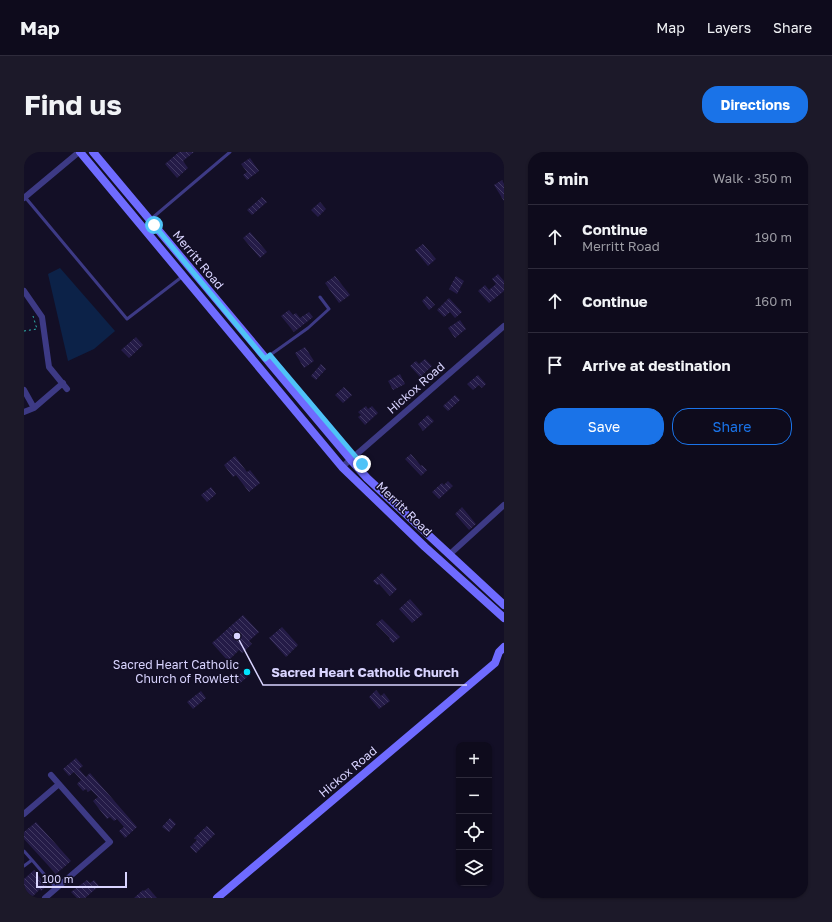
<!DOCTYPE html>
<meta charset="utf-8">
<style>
body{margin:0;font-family:"Golos Text",sans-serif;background:#1c1929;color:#f1f3f6}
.controls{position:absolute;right:12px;bottom:12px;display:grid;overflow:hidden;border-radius:8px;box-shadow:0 1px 3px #0004}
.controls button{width:36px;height:36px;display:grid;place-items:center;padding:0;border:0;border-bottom:1px solid #2e2b3b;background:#0e0b1c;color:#f1f3f6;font:20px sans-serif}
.scale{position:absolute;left:12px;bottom:10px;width:91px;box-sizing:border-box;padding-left:4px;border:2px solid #d9d4ff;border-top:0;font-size:11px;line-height:14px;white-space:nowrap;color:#d9d4ff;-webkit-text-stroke:3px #130f26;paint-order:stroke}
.stop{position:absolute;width:12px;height:12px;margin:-9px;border:3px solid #4fc3f7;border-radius:50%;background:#fff}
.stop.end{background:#4fc3f7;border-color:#fff;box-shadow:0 1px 4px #0008}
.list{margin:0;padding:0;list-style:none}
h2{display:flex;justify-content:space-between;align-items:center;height:52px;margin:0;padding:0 16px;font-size:17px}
h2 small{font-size:13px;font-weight:400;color:#9b9ba3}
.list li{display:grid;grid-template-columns:26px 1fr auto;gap:12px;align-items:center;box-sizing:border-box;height:64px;padding:0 16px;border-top:1px solid #2e2b3b}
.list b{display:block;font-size:15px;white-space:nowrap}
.list p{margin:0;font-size:13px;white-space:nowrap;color:#9b9ba3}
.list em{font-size:13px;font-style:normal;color:#9b9ba3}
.actions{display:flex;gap:8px;padding:12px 16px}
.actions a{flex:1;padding:9px 0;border:1px solid #1a73e8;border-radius:16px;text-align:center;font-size:14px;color:#1a73e8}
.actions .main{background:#1a73e8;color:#fff}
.icon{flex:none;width:22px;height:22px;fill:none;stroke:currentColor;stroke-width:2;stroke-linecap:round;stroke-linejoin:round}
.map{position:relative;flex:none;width:480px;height:746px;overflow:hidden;border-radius:16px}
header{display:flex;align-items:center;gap:24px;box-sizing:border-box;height:56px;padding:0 20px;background:#0e0b1c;border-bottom:1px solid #2e2b3b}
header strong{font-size:19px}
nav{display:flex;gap:22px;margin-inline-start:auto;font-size:14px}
.intro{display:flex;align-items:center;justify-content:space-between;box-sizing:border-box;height:96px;padding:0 24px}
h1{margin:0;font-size:28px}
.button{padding:10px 18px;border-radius:16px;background:#1a73e8;color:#fff;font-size:14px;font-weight:700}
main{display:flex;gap:24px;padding:0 24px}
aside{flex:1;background:#0e0b1c;border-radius:16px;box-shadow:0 1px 3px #0004}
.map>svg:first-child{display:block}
.water{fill:#0c2248}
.building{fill:url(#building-back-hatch)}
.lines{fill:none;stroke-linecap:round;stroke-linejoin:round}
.path{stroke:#2fb8b0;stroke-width:1;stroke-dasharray:2 3;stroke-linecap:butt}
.lane{stroke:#3d3a85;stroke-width:3}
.street{stroke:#3d3a85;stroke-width:6}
.secondary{stroke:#6f6bff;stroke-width:8}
.route{stroke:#4fc3f7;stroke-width:5}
.poi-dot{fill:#00e5ff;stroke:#130f26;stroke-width:1.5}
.labels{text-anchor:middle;stroke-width:3;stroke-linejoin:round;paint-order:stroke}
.street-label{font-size:12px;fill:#d9d4ff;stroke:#130f26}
.poi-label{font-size:12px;fill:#d9d4ff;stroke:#130f26;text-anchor:end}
.leader{fill:none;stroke:#d9d4ff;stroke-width:1.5}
.callout-dot{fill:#d9d4ff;stroke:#130f26;stroke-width:1.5}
.callout-label{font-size:13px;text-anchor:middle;font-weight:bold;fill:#d9d4ff;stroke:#130f26;stroke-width:3;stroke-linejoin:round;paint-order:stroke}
</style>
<header>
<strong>Map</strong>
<nav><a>Map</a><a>Layers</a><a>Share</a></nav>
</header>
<div class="intro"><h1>Find us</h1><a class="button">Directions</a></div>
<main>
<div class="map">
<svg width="480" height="746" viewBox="0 0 480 746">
<defs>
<pattern id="building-back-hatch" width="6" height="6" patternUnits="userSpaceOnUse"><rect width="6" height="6" fill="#241b47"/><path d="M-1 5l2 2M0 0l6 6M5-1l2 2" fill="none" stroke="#433b63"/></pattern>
</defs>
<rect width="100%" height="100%" fill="#130f26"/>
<!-- water -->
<path class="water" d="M36,116L91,179L70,197L44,209L24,122Z"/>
<!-- building -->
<path class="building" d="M155,0H170L159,9L164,16L153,26L141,12Z
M226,6L235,19L223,28L219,23L223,20L217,12Z
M478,28L480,32V49L470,33Z
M238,45L243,50L228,63L223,58Z
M296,50L302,57L294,65L287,58Z
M226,80L243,100L236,106L219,86Z
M399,92L412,107L404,114L391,98Z
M474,122L480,129V139L465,151L454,139L461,133L465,138L472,132L468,127Z
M311,124L326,143L315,151L301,131Z
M432,124L440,129L433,142L425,137Z
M403,144L411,153L405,158L398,149Z
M425,146L438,160L431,166L426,160L420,165L413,158Z
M265,158L269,163L272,161L276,166L285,160L289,165L270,180L257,164Z
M436,168L442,177L431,186L424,176Z
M112,185L119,193L105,206L97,198Z
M281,195L290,209L280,216L271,201Z
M401,207L408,214L396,225L386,214L392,209L395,212Z
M297,212L302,217L292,228L287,224Z
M376,222L381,232L369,238L364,229Z
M454,223L462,232L458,236L455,233L449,238L443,232Z
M320,235L328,243L319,251L311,243Z
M431,243L436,248L424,259L419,254Z
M342,254L344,257L348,254L354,261L341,273L334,265L337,263L334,260Z
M404,263L410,269L399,279L394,272Z
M387,302L397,314L398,313L403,318L397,324L381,307Z
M211,304L223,320L226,318L236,331L225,340L212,323L209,325L200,313Z
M424,329L429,334L415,347L408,340L418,331L420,333Z
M187,335L192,342L183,350L177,343Z
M438,355L452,372L445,378L431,362Z
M358,421L373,437L366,444L355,432L353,433L349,429Z
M386,447L399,462L388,471L375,457Z
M219,463L235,480L225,489L228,492L218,501L215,498L204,509L188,491Z
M358,467L376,485L369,491L365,487L366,486L352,472Z
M258,475L274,493L262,505L245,486Z
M222,516L227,522L216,531L212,526Z
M352,538L357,544L360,541L366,549L355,557L345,545Z
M177,539L182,546L169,557L163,550Z
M52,606L59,614L55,617L62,625L66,621L113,675L101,686L95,679L100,675L93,667L90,669L86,665L83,667L69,649L74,645L67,638L64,640L62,637L59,639L53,632L57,628L50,620L45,624L39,617Z
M146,666L152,672L145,680L138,675Z
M12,670L47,709L32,722L0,687V680Z
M183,674L191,682L172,701L166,695L173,688L170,686Z
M10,718L23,734L17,739L16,737L7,746H0V727Z
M63,728L66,731L70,728L75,734L61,746H53L47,740Z
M124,736L133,746H110L119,738L120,739Z"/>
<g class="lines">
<!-- path -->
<path class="path" d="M0,179L13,177L9,164"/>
<!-- lane -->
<path class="lane" d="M1,45L103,167L159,124
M127,67L206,0
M242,206L284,176L305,157L296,145
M0,699L8,708
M0,714L8,708L32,736"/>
<!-- street -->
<path class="street" d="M0,46L55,0
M0,139L18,165L25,215L43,237
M0,238L10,256
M0,260L10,256L39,231
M318,315L480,174
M426,402L480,353
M0,662L35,632
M21,746L86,690L27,623"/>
<!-- secondary -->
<path class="secondary" d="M56,0L318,315L401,395L480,466
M69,0L327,308L343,326L480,453
M193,746L471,511L475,500L480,495"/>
</g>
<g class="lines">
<!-- route -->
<path class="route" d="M130,73L241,207L246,203L338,312"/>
</g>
<!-- markers -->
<circle class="poi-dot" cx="223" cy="520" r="4"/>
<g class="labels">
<!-- street labels -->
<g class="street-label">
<text transform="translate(174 108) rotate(50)" y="4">Merritt Road</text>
<text transform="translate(392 236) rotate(-41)" y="4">Hickox Road</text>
<text transform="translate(380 357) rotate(44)" y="4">Merritt Road</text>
<text transform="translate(324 620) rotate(-40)" y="4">Hickox Road</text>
</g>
<!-- poi labels -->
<g class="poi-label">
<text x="215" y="517">Sacred Heart Catholic<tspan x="215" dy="14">Church of Rowlett</tspan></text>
</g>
</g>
<!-- callouts -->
<path class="leader" d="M213 484L239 533H443"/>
<circle class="callout-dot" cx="213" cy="484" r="4"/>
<g class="callout-label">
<text x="341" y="525">Sacred Heart Catholic Church</text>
</g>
</svg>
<div class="controls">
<button>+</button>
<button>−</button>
<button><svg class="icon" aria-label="locate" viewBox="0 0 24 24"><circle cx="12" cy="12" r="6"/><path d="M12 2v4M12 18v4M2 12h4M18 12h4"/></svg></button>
<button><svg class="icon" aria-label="layers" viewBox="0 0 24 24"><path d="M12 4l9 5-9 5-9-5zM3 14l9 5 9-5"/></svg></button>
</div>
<div class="scale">100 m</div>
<div class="stop" style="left:130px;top:73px"></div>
<div class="stop end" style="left:338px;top:312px"></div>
</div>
<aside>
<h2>5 min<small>Walk · 350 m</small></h2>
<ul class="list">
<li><svg class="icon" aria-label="ahead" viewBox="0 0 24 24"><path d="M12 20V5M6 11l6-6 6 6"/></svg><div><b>Continue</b><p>Merritt Road</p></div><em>190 m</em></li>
<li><svg class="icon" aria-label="ahead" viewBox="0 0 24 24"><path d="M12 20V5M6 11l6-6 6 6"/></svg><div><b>Continue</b></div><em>160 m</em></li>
<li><svg class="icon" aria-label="arrive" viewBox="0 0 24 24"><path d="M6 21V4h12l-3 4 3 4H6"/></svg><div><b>Arrive at destination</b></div></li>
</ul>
<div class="actions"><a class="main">Save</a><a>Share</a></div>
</aside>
</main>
